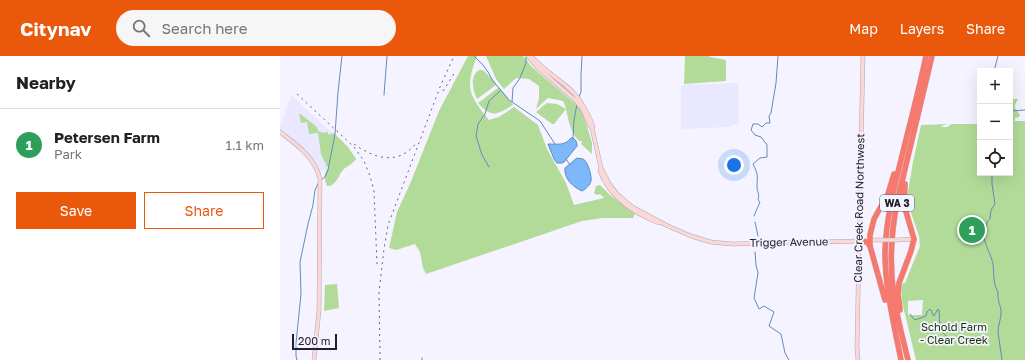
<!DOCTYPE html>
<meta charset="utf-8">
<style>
body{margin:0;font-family:"Golos Text",sans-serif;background:#f6f6f6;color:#202124}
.controls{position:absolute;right:12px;top:12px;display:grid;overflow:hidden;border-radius:0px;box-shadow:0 4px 16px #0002}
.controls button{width:36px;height:36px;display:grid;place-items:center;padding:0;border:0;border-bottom:1px solid #e0e0e0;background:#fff;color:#202124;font:20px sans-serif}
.scale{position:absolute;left:12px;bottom:10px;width:45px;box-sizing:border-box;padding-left:4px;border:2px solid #22212b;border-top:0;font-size:11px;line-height:14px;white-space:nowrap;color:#22212b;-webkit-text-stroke:3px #f4f3ff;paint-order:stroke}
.you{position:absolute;left:454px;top:109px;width:14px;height:14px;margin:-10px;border:3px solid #fff;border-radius:50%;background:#1a73e8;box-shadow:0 0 0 6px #1a73e833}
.badge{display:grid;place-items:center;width:26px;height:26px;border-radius:50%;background:#ea580c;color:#fff;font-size:13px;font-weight:700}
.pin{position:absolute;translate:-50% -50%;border:2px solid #fff;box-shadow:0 1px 4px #0006}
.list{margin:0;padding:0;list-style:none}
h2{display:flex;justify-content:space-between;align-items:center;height:52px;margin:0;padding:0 16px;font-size:17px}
h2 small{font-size:13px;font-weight:400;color:#757577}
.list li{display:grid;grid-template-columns:26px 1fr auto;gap:12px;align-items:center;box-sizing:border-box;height:72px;padding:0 16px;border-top:1px solid #e0e0e0}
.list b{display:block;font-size:15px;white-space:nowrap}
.list p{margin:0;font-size:13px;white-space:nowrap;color:#757577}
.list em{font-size:13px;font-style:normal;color:#757577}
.actions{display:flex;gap:8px;padding:12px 16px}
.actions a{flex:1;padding:9px 0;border:1px solid #ea580c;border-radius:0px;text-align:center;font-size:14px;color:#ea580c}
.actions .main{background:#ea580c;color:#fff}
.icon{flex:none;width:22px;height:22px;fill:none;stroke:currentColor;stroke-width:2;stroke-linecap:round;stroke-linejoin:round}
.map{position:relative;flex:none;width:745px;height:304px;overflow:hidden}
header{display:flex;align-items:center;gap:24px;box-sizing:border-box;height:56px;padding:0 20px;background:#ea580c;color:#fff}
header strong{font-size:19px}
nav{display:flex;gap:22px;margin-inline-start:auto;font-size:14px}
.search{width:280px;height:36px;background:#f6f6f6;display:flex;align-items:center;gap:10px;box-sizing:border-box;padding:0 14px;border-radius:22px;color:#757577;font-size:15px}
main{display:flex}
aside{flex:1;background:#fff}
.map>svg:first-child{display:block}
.built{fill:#eae8fe}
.green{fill:#b2db99;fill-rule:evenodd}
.water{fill:#7db8fa;stroke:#628bbc}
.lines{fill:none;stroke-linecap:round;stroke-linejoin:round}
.stream{stroke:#628bbc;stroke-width:1}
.secondary-casing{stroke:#aaa7c1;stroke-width:4.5}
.motorway-casing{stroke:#d3d3d5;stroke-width:6}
.secondary{stroke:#fcd7d4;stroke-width:3.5}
.motorway{stroke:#f5796e;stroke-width:5.5}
.rail{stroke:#686772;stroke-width:1;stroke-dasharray:2 4;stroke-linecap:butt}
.secondary-bridge-casing{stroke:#aaa7c1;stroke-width:4.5;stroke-linecap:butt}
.secondary-bridge{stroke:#fcd7d4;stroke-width:3.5}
.labels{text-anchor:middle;stroke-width:3.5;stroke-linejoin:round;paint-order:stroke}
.shield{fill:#f4f3ff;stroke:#61606b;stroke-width:1}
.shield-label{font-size:10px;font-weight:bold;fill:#22212b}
.street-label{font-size:11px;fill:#22212b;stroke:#f4f3ff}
.park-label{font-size:11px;fill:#153200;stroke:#f4f3ff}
</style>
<header>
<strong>Citynav</strong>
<div class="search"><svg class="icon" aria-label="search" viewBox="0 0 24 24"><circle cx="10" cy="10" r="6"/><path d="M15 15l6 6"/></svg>Search here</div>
<nav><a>Map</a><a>Layers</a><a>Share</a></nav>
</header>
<main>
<aside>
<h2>Nearby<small></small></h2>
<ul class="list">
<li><span class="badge" style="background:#2e9e5b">1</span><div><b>Petersen Farm</b><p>Park</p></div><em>1.1 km</em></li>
</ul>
<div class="actions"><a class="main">Save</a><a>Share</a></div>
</aside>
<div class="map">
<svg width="745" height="304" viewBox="0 0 745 304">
<rect width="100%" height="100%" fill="#f4f3ff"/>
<!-- built -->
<path class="built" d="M458,27L459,67L448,71L401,73V29Z
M11,39L62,86L77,103L38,116L29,100L0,76V71Z"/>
<!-- green -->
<path class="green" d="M188,0H197C192,13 186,30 194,43C198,51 204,57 209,64L219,61L234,51L258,69L267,93L286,127L294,149L324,142L320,138L317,139L314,137L316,130L320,129L330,139L355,158L353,162H323L302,165L146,218L143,212L140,196L135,188L116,194L109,192L117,156L130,128L159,55Z
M206,0H243L252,11L293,46L301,54L307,70L312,87V98L301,88L302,85H299C292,78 289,68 287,58C286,53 286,50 283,45L268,42L256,53L259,42V30L249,23L236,22L224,33L216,23Z
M405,0H429L430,1L446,4V25L404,28Z
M199,14H203L216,27V29L197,43C193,34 189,21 199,14Z
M218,32H220L233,49C217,59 211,62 198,47Z
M730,43H738L735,49V52L740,59L739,61L735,62V65H745V304H636L622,246L621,232L623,227H625L640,190L639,180L629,151L628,136L633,106L641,69L668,68L661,70C664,72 668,72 671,68H700V117H730ZM643,244L642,259H628V245Z
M267,47L277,48L286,53L274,68H272L256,56L263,50Z
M19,57L37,71L38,75L44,77L48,76V79L54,77L68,91L76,103C73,108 67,110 63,114C59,118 58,125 53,128C51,130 50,130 47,130C44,123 43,115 51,110L47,111L41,98L38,77L29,78L27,66L21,67Z
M57,228L59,252L44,255L45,229Z"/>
<!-- water -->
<path class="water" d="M291,82H293C296,84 297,86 297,90L284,106L282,107H277L274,103L268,88C277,88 285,90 291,82Z
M297,102C299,103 301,102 303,103C308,105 312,121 311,125C310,129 306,133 302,135C293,131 284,123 285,112Z"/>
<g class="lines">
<!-- stream -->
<path class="stream" d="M194,0L203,9L208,16L213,25L229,44L260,65L275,88
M714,15L718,0
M104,39L107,0
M299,41L301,36V19L302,0
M232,46L233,32L240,22L246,7V0
M730,55L745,54
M293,82L294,64L297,48
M286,103L290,109
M209,111L202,99L196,80L198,68L205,58L209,45L220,35
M712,117V128L715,148L711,154L710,163L707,166L706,173L704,176V180C705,190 711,198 713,208C714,217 713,228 718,236C717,241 720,249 721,254C722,260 718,269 718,276C719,285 721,295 722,304
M41,124L45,121L48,114L55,78L58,36L62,0
M474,160L480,146L478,144C480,137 477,137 477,131C477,120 479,120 473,108L480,102L487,101V89L481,81L475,79L471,74L473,68H478L482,71L486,67H490L489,60L491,57L496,27L498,0
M475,166L478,180
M475,196L476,209L478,217L474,242L479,253L484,250L494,256L489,270L501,278L505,297L509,304
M630,258L633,262L635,264L646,260L647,256L650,253L651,254L652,257L654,260L658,253L659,254L660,273C662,277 666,278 668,283
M142,302V304
M17,304L16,300V287L21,238L20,206L28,168L33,149L35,134L39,126"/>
<!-- secondary casing -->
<g class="secondary-casing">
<path id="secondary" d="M248,0L257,11L295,44L303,54L310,70L312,72
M251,0C264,15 281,24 294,37C303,47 308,58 313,70L312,72L321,112L320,115C330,142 353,157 379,167
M0,76C17,89 35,101 40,123L39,254L34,304
M321,112L330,129L337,138L345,145L354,152L388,170L411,180L431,186L452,188L582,185
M579,180L583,0
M588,184H601
M617,184L634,183
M578,304L577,291L579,189"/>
</g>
<!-- motorway casing -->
<g class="motorway-casing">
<path id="motorway" d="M581,185L587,186L590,190
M605,244L590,190V179L594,163L608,138L614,118
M620,254L618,238L619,227L631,195L634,183L624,149L625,128
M621,304C614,268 605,233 605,196C606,163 614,132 622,100C630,67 639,34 646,0
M628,304C623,283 617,262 614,240C609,207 611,175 618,142L652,0"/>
</g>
<!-- secondary -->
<use href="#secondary" class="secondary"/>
<!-- motorway -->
<use href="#motorway" class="motorway"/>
<!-- rail -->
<path class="rail" d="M163,35L175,16
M17,38L74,91L84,105L90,120L94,135L97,208
M74,88C95,103 119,110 137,86
M100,304L99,236L104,193L108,169L160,31L174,0"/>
<!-- secondary-bridge casing -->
<g class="secondary-bridge-casing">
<path id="secondary-bridge" d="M601,184H617
M579,189V180"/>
</g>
<!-- secondary-bridge -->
<use href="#secondary-bridge" class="secondary-bridge"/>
</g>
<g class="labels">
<!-- shield labels -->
<rect class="shield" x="600" y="139" width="34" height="16" rx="3"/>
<g class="shield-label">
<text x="617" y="151">WA 3</text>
</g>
<!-- street labels -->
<g class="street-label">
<text transform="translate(579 152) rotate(-89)" y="4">Clear Creek Road Northwest</text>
<text transform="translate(509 186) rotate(-1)" y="4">Trigger Avenue</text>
</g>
<!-- park labels -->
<g class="park-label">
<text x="674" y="275">Schold Farm<tspan x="674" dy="13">- Clear Creek</tspan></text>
</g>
</g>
</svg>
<div class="controls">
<button>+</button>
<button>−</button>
<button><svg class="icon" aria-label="locate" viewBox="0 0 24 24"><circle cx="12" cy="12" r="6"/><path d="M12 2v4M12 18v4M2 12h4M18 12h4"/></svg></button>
</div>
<div class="scale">200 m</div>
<div class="you"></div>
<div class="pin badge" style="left:692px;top:174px;background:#2e9e5b">1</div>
</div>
</main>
